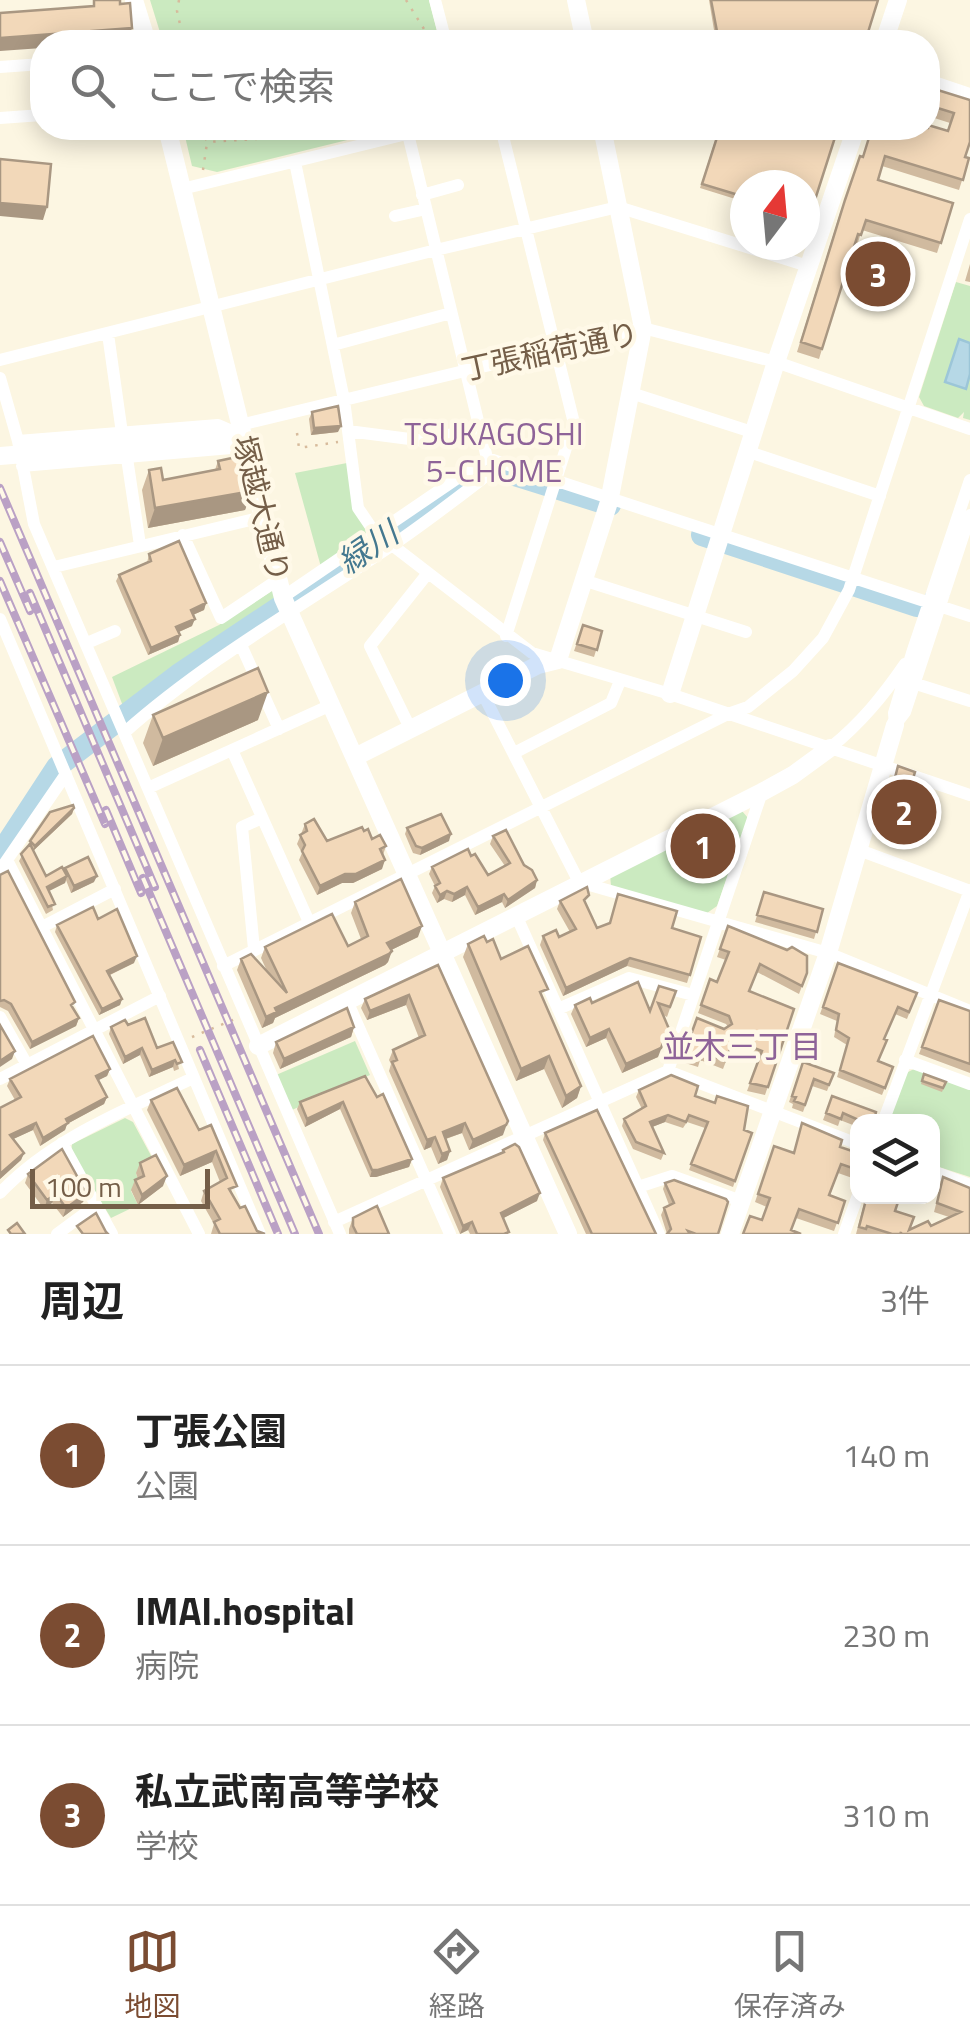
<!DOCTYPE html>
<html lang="ja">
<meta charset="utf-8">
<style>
body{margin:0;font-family:"Titillium Web","Noto Sans JP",sans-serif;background:#f6f6f6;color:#222}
.controls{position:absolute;right:30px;bottom:30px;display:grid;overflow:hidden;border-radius:20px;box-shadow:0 5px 25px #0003}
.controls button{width:90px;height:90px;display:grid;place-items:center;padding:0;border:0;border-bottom:2px solid #e0e0e0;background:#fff;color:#222;font:50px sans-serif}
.compass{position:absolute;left:730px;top:170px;width:90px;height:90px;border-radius:50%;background:#fff;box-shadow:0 5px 25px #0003;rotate:16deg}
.scale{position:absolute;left:30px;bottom:25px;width:180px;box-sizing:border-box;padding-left:10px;border:5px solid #745e48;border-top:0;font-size:28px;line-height:35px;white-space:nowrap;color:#745e48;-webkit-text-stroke:8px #fff9e8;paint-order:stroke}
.you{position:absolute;left:505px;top:680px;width:35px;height:35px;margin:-25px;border:8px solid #fff;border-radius:50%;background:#1a73e8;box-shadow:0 0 0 15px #1a73e833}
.badge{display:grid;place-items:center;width:65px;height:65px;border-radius:50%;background:#7b4c32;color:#fff;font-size:32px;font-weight:700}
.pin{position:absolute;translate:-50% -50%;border:5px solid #fff;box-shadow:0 2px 10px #0006}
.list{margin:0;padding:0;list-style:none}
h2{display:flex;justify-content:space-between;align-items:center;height:130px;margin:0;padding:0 40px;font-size:42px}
h2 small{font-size:32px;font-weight:400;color:#767676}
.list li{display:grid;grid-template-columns:65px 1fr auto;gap:30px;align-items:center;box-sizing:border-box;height:180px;padding:0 40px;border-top:2px solid #e0e0e0}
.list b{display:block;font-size:38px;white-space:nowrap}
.list p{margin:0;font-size:32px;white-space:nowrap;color:#767676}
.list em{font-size:32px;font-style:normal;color:#767676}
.icon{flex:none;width:55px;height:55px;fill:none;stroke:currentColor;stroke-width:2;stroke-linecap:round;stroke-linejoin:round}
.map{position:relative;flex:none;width:970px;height:1234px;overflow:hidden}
.search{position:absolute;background:#fff;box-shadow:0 5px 25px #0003;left:30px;right:30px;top:30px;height:110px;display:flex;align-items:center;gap:25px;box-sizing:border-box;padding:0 35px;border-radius:40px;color:#767676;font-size:38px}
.sheet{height:670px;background:#fff}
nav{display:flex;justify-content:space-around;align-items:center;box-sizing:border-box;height:140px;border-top:2px solid #e0e0e0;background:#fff;font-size:28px;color:#767676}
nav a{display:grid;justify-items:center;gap:5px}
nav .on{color:#7b4c32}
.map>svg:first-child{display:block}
.green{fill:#cbeac0}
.water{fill:#b6d8e6;stroke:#9cc6d8;stroke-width:2.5}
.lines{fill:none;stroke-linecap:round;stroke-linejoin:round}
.river{stroke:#b6d8e6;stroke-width:22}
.path{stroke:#d7bb9c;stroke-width:2.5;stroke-dasharray:2.5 8;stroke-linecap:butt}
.street{stroke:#fff;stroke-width:12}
.secondary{stroke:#fff;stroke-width:18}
.rail-casing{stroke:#baa1c5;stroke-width:8}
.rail{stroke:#fff9e8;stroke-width:4;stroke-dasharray:11;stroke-linecap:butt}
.wall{fill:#d0ba9f}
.shaded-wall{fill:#a99782}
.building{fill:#f2d8b9;stroke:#a99782;stroke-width:2.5}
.labels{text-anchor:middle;stroke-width:9;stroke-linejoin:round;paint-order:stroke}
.street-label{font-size:30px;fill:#745e48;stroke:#fff9e8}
.neighbourhood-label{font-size:32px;fill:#8e6398;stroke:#fff9e8}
.water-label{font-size:32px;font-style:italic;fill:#44788f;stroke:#fff9e8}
</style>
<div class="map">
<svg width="970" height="1234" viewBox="0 0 970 1234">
<rect width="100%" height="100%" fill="#fcf6e2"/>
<!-- green -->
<path class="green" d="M150,0H429L440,42H163Z
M183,128H396L217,172L192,166Z
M956,282L970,286V420L963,418L964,412L958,418L924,406L919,397Z
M347,463L371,532L321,567L295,473Z
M275,589L280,609L178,675L127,717L112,677L219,625Z
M742,811L748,818L717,906L707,913L611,886L610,874Z
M355,1041L370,1075L292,1110L276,1075Z
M914,1069L970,1089V1177L933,1165L932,1122H889L906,1073Z
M125,1118L133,1122L155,1163L136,1173L140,1186L131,1191L138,1205L111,1218L71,1153L72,1144Z"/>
<!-- water -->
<path class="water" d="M959,339L970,343V374L966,389L945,382Z"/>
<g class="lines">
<!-- river -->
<path class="river" d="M702,535L917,606L931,607L939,592
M0,854L57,767L178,675L489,467L610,505"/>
<!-- path -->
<path class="path" d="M179,0L177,11L184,42
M406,0L424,29L427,42
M202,128L207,142L256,139L288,128
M203,170L207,143
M297,433L299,448L338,442
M192,1037L235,1019"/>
<!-- street -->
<path class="street" d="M435,0L446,42
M0,67L42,64
M928,80L970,94
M0,118L42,115
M501,128L574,423L506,636
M408,134L487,458
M295,162L344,400L358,508L375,533
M182,189L431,128
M422,195L458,185
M395,216L426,209
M108,334L122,433
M333,345L451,313
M0,360L436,250L618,207L811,267
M0,378L18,441L34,524L340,1234
M631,393L755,433
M240,425L643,328L776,362L970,429
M348,431L425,441L479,427
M18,441L218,425L243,436L231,448L22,466
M749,452L880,496
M127,458L140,545
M183,535L221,618L279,579
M392,545L532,653L670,694L970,795
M54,567L263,517
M583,580L746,632
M283,597L487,458L970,616
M0,619L260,1234
M87,643L115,631
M241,645L279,729
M913,683L970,701
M483,694L579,882L828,953L970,1011
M895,725L894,713L912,653L970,480
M895,725L905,712L970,515
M411,730L370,646L428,573
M125,732C206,660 302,606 391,546C430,520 466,491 503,463
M830,748C861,723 883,696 905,664
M232,750L309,922
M514,753L611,703L620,681
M148,788L331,705
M859,850L970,891
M7,860L199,1234
M0,870L66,774
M516,915L659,1234
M42,927L115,889
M254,949L242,827L262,818
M223,966L728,714L748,707L793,671L823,638L849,590L970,219
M348,1003L450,1234
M558,1009L629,978L693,995
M0,1017L26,1063
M905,1060L970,1084
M668,1071L762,792
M0,1079L160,996
M883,1122L970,890
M62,1143L112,1234
M932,1171L970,1185
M638,1187L672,1176L741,1201
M0,1193C52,1138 126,1110 193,1078
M334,1222L668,1071L858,1144
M57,1234L95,1206
M844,1234L858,1195"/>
<!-- secondary -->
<path class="secondary" d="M134,0L147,42
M576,0L585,42
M884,42L898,0
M167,128L283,598L568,1234
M0,456L243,436
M670,694L776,362L856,128
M355,757L538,665L558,660L609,502L643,328L602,128
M258,1046L762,792L793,775L830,748
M730,1234L828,953L895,725"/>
<!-- rail casing -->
<g class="rail-casing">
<path id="rail" d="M0,488L319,1234
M0,542L30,611
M0,581L105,824
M30,593L155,887
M106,810L141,893
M143,878L295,1234
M200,1050L278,1234"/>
</g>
<!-- rail -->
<use href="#rail" class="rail"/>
</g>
<!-- wall -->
<path class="wall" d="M709,0H878L865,42H716Z
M928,87L970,100L965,157L969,158L959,190L882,166L878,180L953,203L937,253L862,230L857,245L854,244L819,359L797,352L841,210L862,157L948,131L950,123L928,116Z
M719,128L805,185H745V202L700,188Z
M970,264V282L965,281Z
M312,412L338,432L311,435L309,419Z
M218,461L252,491L245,510L148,528L142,490L149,470L163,480L215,470Z
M149,554L206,603L204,610L193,615L192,626L179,632L180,635L178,642L148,655L116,581L119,575L147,563Z
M583,625L602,631L594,657L574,651Z
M153,715L258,720L153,766L143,743Z
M898,766L912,782L911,795L935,804L925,833L883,818Z
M74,808L72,814L33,851L46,876L64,871L65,868L94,882L71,893L66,880L65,883L49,891L53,910L46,914L19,861L30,841Z
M305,824L327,841L364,831L386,846L383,855L382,869L353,883H342L317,895L299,860L302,853L297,844Z
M407,828L449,841L420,855L413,853L405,834Z
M493,836L537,880L535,888L505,908L502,902L475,915L465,895L452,902L444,899L437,903L432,893L435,886L429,874L432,867L471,856L488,875L505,866L490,844Z
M0,875L79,1018L76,1026L30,1049L8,1011L0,1007Z
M764,892L823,909L814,939L755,922Z
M560,901L586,903L597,928H672L701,937L687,983L627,966L563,996L540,945L543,936L559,937L570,932L557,909Z
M355,902L418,937L391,950L388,962L385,965L275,1018L273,1023L262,1028L237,970L241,959L267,971L261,958L265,947L348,946L361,939L351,913Z
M98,919L134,963L110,975L122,999L120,1005L99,1015L55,932L57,925Z
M728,926L807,973L799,994L757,972L749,991L794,1009L765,1095L747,1091L759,1059L731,1048L723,1069L700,1060L698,1067L682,1062L697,1018L724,1029L728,1027L726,1024L698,1013L710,979L717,982L726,960L717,957Z
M487,942L501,959L544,1001L581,1086L577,1098L562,1108L544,1069L516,1081L463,957L468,944Z
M838,963L917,993L907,1019L895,1014L884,1039L878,1061L893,1067L882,1095L837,1077L847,1045L834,1037L837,1021L820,1014Z
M438,965L503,1135L469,1150L462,1133L446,1139L450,1151L447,1160L438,1164L431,1147L424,1150L389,1071L391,1064L389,1060L393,1050L419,1038L406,1005L367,1020L361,1008L365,999Z
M676,991L667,1017L663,1015L658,1057L622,1073L606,1038L586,1047L571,1014L575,1005L592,1003L650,1011Z
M939,1000L970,1011V1073L919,1054Z
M128,1025L157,1048L173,1042L179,1069L174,1071L173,1067L149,1077L140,1055L123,1064L109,1034L111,1027Z
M354,1027L351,1037L280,1069L273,1053L276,1042Z
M803,1062L834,1073L827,1091L812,1086L803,1112L792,1108L793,1104L789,1102Z
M110,1069L107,1076L98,1080L107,1097L104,1104L67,1124L65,1130L40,1146L33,1130L13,1139L24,1153L21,1160L0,1179L15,1100L7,1086L10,1079Z
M924,1074L946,1082L942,1092L921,1084Z
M639,1090L695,1096L744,1130L752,1133L733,1187L689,1170L705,1128L687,1122L683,1128L665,1122L652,1127L664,1153L661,1160L633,1149L622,1126L624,1119L642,1109L636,1097Z
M832,1096L874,1122H858V1127L840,1120L838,1126L823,1120Z
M377,1097L412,1159L409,1167L376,1177H370L340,1109L305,1127L297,1109L300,1102Z
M151,1100L199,1130L211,1125L233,1196L240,1208L257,1231L265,1234H211L214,1224L201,1201L204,1191L220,1182L212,1162L180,1176L147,1110Z
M545,1133L656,1234H586L543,1140Z
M774,1146L793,1153L840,1147L858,1153V1180L838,1173L830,1195L845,1201L834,1231L796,1218L762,1220L767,1207L755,1202Z
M503,1150L537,1201L503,1218L508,1234H470L468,1230L460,1234L440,1187L443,1178L501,1154Z
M140,1163L163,1186L138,1205L131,1190L135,1180L138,1179L136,1173Z
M28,1174L76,1180L87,1193L83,1202L63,1217L52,1203L44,1209L25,1183Z
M943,1177L970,1234H856L866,1196H916L913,1204L899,1198L895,1211L909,1230L931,1226L949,1217L934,1212Z
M665,1183L718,1234H667L661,1215L664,1208L669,1205L663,1189Z
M353,1218L389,1234H349V1229Z"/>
<!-- shaded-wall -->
<path class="shaded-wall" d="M132,28L127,41L42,42V48L0,51V38Z
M0,203L47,207L43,220L0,216Z
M341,426L338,432L311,435L314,428Z
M252,491L245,510L148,528L155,508Z
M206,603L204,610L188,617L191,610Z
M195,619L192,626L174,634L176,627Z
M180,635L178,642L148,655L151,648Z
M268,692L258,720L153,766L163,738Z
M74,808L72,814L32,852L35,846Z
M451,834L449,841L420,855L422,848Z
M385,860L382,869L353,883H342L317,895L320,886L345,874Z
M67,876L65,883L45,893L47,887Z
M97,876L94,882L71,893L74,886Z
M537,880L535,888L505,908L508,900Z
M467,887L465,895L452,902L454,894Z
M447,891L444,899L437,903L440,895Z
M504,894L502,902L475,915L478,907Z
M422,926L418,937L383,954L387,943Z
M392,951L388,962L385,965L275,1018L273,1023L262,1028L266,1017L275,1008Z
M137,956L134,963L105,977L107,971Z
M630,958L627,966L563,996L566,988Z
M409,995L406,1005L367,1020L370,1011Z
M122,999L120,1005L99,1015L102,1009Z
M79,1018L76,1026L30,1049L32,1042Z
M354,1027L351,1037L280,1069L284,1059Z
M609,1029L606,1038L586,1047L590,1038Z
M669,1029L658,1057L622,1073L626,1064Z
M142,1048L140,1055L123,1064L125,1057Z
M15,1051L12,1059L0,1067V1061Z
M549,1056L544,1069L516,1081L521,1069Z
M175,1060L173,1067L149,1077L152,1070Z
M110,1069L107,1076L93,1083L96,1076Z
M581,1086L577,1098L562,1108L566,1096Z
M107,1097L104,1104L67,1124L65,1130L40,1146L43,1138L66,1119Z
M343,1102L340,1109L305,1127L307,1119Z
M668,1115L665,1122L647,1129L650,1122Z
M508,1121L503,1135L469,1150L473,1140Z
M36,1123L33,1130L7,1142L10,1135Z
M465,1123L462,1133L439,1141L443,1132Z
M435,1137L431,1147L424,1150L427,1140Z
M216,1151L212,1162L180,1176L184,1165Z
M450,1151L447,1160L438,1164L442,1154Z
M24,1153L21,1160L0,1179V1174Z
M412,1159L409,1167L376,1177H370L372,1170Z
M167,1176L163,1186L138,1205L142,1195Z
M87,1193L83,1202L63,1217L66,1208Z
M540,1193L537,1201L498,1221L501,1213Z
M56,1194L52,1203L44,1209L47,1200Z
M472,1222L468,1230L460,1234L463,1226Z"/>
<!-- building -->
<path class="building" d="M94,0H120V4L130,3L132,28L0,38V13L94,6Z
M711,0H878L865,42H719Z
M928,87L970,100V142L965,157L969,158L963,180L885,156L878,180L953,203L941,243L866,220L861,235L858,234L822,349L801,342L845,200L860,156L863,157L872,128H928V125L948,131L954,113L928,105Z
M720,128H838L805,231V185H745V197L702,184Z
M0,159L51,164L47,207L0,203Z
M338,406L341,426L314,428L312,412Z
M246,455L252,491L155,508L149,470L161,468L163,480L220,469L218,461Z
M179,541L206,603L191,610L195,619L176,627L180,635L151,648L119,575L151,561L149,554Z
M583,625L602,631L597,650L577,644Z
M258,668L268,692L163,738L153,715Z
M898,766L915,772L912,782H915L911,795L935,804L929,820L888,805Z
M73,805L74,808L35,846L30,841L50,812Z
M441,814L451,834L422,848L416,846L407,828Z
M314,819L327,841L362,827L364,831L368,829L372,839L380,835L386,846L380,849L385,860L356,874H345L320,886L302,851L305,845L300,835L307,831L305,824Z
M506,830L524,865L532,870L537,880L508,900L504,894L478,907L467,887L454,894L447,891L440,895L435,886L440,883L432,867L468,849L471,856L475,854L488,875L510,863L493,836Z
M30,844L46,876L62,867L67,876L47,887L55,904L48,907L21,854Z
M88,857L97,876L74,886L65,868Z
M8,871L75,1002L71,1005L79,1018L32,1042L11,1004L4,1000L0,1001V875Z
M401,879L422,926L387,943L392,951L389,954L275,1008L277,1012L266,1017L241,959L251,954L287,993L265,947L332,914L348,946L368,936L355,902Z
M587,887L589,895L584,900L597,928L610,923L618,894L677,911L672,928L701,937L690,975L630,958L566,988L543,936L556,930L559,937L576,929L560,901Z
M764,892L823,909L817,932L757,915Z
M93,907L98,919L117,909L137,956L107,971L122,999L102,1009L57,925Z
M728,926L787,950L792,947L807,956V973L802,986L760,964L749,991L794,1009L768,1087L750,1083L762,1051L734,1040L725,1061L703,1052L701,1059L684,1054L697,1018L724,1029L732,1024L729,1016L701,1005L710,979L717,982L729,952L720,949Z
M484,936L487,942L493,939L501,959L528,946L548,989L540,992L581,1086L566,1096L549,1056L521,1069L468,944Z
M838,963L917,993L909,1012L898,1007L884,1039L887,1040L878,1061L893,1067L885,1088L840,1070L849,1038L836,1030L839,1014L823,1007Z
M438,965L508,1121L506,1125L473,1140L465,1123L443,1132L450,1151L442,1154L435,1137L427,1140L392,1062L397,1060L393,1050L425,1035L409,995L370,1011L365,999Z
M638,982L650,1011L659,986L676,991L670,1007L658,1003L669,1029L661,1048L626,1064L609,1029L590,1038L575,1005L590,998L592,1003Z
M939,1000L970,1011V1064L922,1047Z
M347,1008L354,1027L284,1059L276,1042Z
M145,1018L157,1048L173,1042L182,1062L177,1064L175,1060L152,1070L142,1048L125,1057L111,1027L125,1020L128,1025Z
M0,1025L15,1051L0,1061Z
M93,1036L110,1069L96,1076L107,1097L66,1119L68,1123L43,1138L36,1123L10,1135L24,1153L0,1174V1108L21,1097L10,1079Z
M803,1062L834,1073L829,1085L814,1079L805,1105L794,1101L796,1097L792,1096Z
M924,1074L946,1082L943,1088L922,1081Z
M671,1075L698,1086L695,1096L715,1103L717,1096L748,1106L744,1130L752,1133L735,1181L691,1164L708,1122L689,1115L686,1122L668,1115L650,1122L664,1153L636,1142L624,1119L646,1106L639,1090Z
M365,1076L377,1097L383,1094L412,1159L378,1170H372L343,1102L307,1119L300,1102Z
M177,1088L199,1130L211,1125L237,1186L229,1189L240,1208L245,1206L257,1231L265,1234H220L214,1222L220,1219L204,1191L227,1178L216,1151L184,1165L151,1100Z
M832,1096L876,1112L874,1122H863L843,1113L841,1119L826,1113Z
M597,1110L656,1234H592L545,1133Z
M802,1123L842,1140L840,1147L858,1153V1170L841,1164L829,1195L845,1201L838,1223L799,1209L791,1230L801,1234H743L750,1216L762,1220L770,1198L758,1194L774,1146L794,1153Z
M515,1144L519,1147L540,1193L501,1213L509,1232L504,1234H477L472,1222L463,1226L443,1178L504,1152L503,1150Z
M62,1149L77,1176L75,1178L87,1193L66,1208L56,1194L47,1200L28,1174Z
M156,1155L167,1176L142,1195L135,1180L144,1176L140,1163Z
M943,1177L970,1188V1234H901V1232L900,1234H892L867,1226L866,1229L859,1227L867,1196H900L895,1211L914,1217L909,1230L928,1221L931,1226L961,1212L937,1203Z
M674,1180L726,1199L728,1202L718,1234H696L688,1231L690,1234H667L671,1229L664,1208L674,1203L665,1183Z
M377,1206L389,1234H357L353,1226V1218Z
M96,1213L106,1232L108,1234H83L77,1226Z
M17,1223L25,1234H11L8,1230Z"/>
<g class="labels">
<!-- street labels -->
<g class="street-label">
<text transform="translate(550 352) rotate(-12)" y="10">丁張稲荷通り</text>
<text transform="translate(261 509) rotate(76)" y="10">塚越大通り</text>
</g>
<!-- neighbourhood labels -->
<g class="neighbourhood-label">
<text x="494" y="445">TSUKAGOSHI<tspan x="494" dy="37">5-CHOME</tspan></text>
<text x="742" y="1058">並木三丁目</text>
</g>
<!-- water labels -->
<g class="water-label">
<text transform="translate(368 548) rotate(-34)" y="11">緑川</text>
</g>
</g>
</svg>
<div class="controls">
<button><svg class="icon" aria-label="layers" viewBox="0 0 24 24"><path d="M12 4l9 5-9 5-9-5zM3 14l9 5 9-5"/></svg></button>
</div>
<svg class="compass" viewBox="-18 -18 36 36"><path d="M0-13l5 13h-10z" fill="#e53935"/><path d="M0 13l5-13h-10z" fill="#767676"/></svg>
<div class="scale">100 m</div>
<div class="you"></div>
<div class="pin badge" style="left:703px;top:846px">1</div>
<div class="pin badge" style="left:904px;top:812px">2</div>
<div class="pin badge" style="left:878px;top:274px">3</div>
<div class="search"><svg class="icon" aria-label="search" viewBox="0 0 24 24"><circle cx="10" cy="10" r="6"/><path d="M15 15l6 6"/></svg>ここで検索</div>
</div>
<section class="sheet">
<h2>周辺<small>3件</small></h2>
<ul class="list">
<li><span class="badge">1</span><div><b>丁張公園</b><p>公園</p></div><em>140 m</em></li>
<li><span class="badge">2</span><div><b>IMAI.hospital</b><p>病院</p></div><em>230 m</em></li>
<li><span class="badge">3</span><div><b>私立武南高等学校</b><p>学校</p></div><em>310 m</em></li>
</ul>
</section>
<nav>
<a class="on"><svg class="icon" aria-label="map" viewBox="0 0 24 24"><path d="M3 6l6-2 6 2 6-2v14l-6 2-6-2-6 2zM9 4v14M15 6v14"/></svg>地図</a>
<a><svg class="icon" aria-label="directions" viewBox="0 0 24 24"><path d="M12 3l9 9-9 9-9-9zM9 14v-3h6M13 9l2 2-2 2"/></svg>経路</a>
<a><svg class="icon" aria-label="saved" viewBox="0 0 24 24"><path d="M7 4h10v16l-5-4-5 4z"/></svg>保存済み</a>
</nav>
